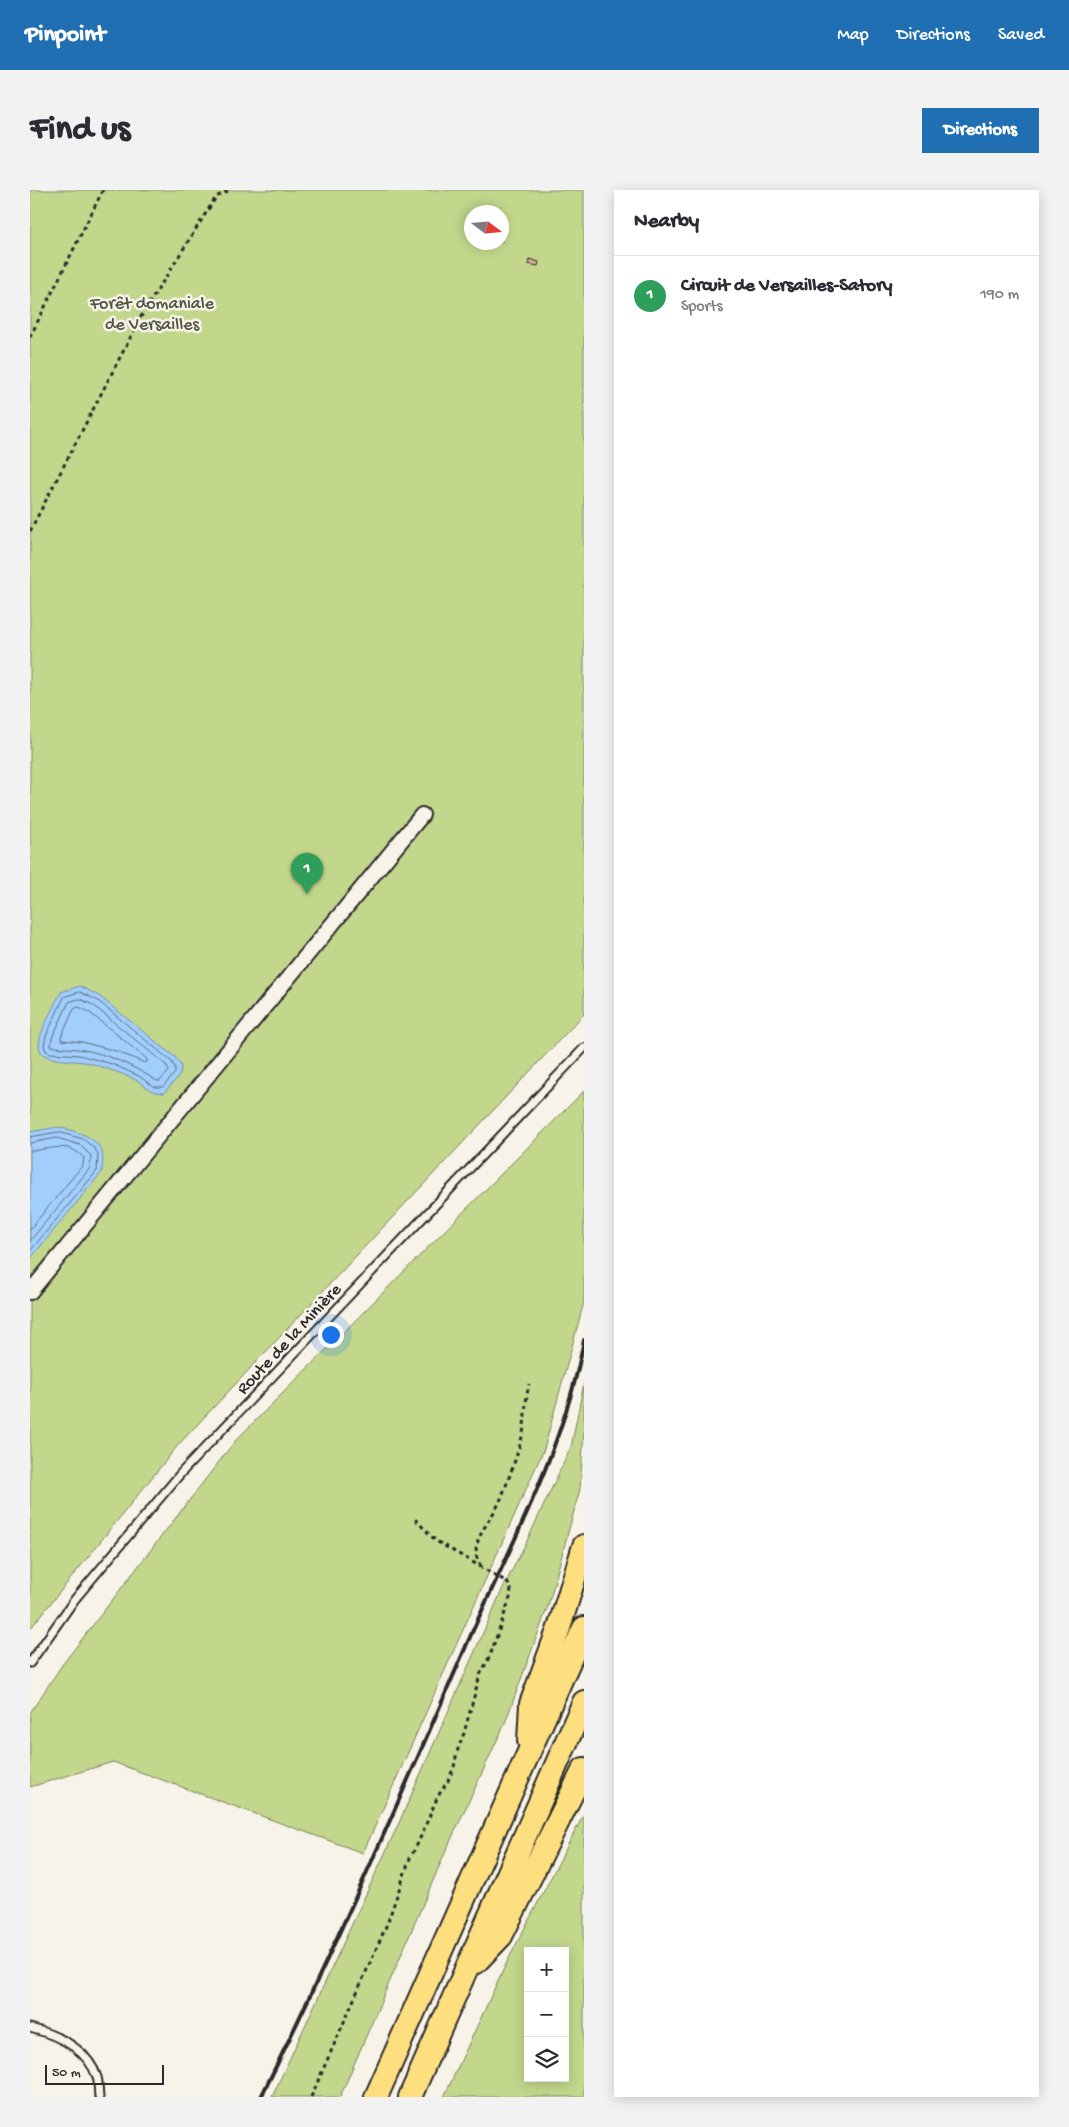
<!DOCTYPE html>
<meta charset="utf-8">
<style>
body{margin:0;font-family:"Gochi Hand",sans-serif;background:#f2f2f3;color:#2b2b33}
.controls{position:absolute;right:15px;bottom:15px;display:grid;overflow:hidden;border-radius:0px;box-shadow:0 2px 12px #0003}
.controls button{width:45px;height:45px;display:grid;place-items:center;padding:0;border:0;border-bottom:1px solid #e1e1e2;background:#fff;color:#2b2b33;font:25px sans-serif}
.compass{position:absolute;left:434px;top:15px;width:45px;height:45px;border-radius:50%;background:#fff;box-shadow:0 2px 12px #0003;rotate:106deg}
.scale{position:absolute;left:15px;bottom:12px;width:119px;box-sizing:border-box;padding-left:5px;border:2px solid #2b2b2b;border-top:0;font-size:14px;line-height:18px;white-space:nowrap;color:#2b2b2b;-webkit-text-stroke:4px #f7f3e8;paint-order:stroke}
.you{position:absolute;left:300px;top:1144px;width:18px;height:18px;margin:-12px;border:4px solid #fff;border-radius:50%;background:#1a73e8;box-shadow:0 0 0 8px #1a73e833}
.badge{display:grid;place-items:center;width:32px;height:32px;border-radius:50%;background:#1f6fb2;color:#fff;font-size:16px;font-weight:700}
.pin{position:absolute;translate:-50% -41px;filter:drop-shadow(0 1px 2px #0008)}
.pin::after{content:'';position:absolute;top:26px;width:18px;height:15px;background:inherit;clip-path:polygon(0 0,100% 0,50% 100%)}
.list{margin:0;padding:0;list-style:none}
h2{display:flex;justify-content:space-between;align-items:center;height:65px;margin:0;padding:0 20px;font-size:21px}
h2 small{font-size:16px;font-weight:400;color:#7c7c81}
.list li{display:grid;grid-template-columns:32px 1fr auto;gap:15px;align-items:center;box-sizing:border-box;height:80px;padding:0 20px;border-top:1px solid #e1e1e2}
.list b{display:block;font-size:19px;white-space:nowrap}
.list p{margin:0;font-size:16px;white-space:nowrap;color:#7c7c81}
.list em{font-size:16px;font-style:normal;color:#7c7c81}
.icon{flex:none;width:28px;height:28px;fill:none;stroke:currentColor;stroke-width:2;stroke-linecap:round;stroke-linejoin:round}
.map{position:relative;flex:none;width:554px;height:1907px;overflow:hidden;border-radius:0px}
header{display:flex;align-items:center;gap:30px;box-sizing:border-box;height:70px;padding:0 25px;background:#1f6fb2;color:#fff}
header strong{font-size:24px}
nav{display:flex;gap:28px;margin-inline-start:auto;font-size:18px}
.intro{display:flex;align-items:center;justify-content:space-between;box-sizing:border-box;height:120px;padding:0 30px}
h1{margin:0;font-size:35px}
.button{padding:12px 22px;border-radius:0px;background:#1f6fb2;color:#fff;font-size:18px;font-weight:700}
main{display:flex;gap:30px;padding:0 30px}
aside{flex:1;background:#fff;border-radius:0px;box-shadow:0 2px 12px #0003}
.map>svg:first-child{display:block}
.green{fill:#c2d78c;stroke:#76815c;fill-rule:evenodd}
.water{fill:#a1cefc;stroke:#728da8}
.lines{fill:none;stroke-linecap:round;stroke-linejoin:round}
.shore{stroke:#5a6c7f;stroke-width:1}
.building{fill:#e1aa99;stroke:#2b2b2b}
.service-casing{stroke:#2b2b2b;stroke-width:11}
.minor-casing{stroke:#2b2b2b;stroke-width:18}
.trunk-casing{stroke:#2b2b2b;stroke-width:26}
.path{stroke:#2b2b2b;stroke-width:3;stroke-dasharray:4 4;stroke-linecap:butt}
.service{stroke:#f7f3e8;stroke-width:7}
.minor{stroke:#f7f3e8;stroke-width:14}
.trunk{stroke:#fedf80;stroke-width:22}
.rail{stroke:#2b2b2b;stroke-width:4}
.labels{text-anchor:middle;stroke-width:5;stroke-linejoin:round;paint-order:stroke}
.park-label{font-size:18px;fill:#515643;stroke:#f7f3e8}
.street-label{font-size:18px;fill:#2b2b2b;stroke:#f7f3e8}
</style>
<header>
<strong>Pinpoint</strong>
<nav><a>Map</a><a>Directions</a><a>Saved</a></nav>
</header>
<div class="intro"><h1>Find us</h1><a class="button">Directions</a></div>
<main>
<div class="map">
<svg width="554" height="1907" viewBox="0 0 554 1907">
<rect width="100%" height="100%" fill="#f7f3e8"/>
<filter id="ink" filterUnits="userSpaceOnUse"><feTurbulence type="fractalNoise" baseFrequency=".02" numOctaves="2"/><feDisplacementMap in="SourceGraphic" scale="10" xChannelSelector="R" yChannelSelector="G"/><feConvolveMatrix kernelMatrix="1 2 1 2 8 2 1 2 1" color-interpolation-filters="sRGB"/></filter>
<g filter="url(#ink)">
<!-- green -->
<path class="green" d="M0,0H554V824L149,1254L0,1439ZM442,22H472V52H442Z
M554,901V1112L514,1259L333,1663L83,1572L0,1597V1523L32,1475L205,1251Z
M554,1193V1242L550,1299L518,1416L475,1533L414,1665L310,1907H242L368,1635L472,1400L496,1353L541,1257Z
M554,1624V1907H414L477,1772ZM498,1761H535V1888H498Z"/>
<!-- water -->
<path class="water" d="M50,796L69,806L145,867L151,876L150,885L134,903C116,902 118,896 104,889C89,882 75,878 60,873C47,870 14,872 10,860C5,847 25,815 31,802Z
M28,937C43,941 66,945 72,962C74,968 72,976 72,982L0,1069V942Z"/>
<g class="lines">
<!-- shore -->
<path class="shore" d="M50,802L67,810L141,871L145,877V883L133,897H124L109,886L82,874L49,865L21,863L16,861L14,856L16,846L34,807Z
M50,809L63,815L136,875L139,881L130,891H127C103,876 77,863 48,859C39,858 30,858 21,856L22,848L39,812Z
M49,817L59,822L117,869V872L115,873L86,861L52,852L31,850V847L44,819Z
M0,947L28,942L53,949L64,958L68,964L67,981L0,1061
M0,953L27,948L50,955L61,966L60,978L0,1051
M0,961C19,960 38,950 54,968L53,975L0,1039"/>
</g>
<!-- building -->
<path class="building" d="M499,69L509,72L508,76L498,74Z"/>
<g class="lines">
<!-- service casing -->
<g class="service-casing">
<path id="service" d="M0,1473L45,1409L151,1283L554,858
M0,1838C28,1845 57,1858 67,1887C69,1893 68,1901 69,1907"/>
</g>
<!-- minor casing -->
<g class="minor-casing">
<path id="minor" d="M0,1102L392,625"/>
</g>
<!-- trunk casing -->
<g class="trunk-casing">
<path id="trunk" d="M499,1551L501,1514L529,1438L554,1356
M446,1772L471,1746L554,1579
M346,1907L554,1438
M380,1907L554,1512"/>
</g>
<!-- path -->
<path class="path" d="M0,147L73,0
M0,341L112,125L186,7L200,0
M451,1376C435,1355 462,1330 470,1311C477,1294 492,1253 494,1237C495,1222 496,1209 499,1194
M281,1907L357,1734L380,1668L388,1653L408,1606L418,1591L424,1577L427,1562L434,1543L450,1485L460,1466L480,1408L481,1399L477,1392L406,1351L383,1327"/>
<!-- service -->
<use href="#service" class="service"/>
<!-- minor -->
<use href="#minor" class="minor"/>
<!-- trunk -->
<use href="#trunk" class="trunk"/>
<!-- rail -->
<path class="rail" d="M231,1907C306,1756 373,1602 440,1447C483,1351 535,1254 554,1150"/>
</g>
</g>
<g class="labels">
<!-- park labels -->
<g class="park-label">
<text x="122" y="118">Forêt domaniale<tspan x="122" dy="21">de Versailles</tspan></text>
</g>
<!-- street labels -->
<g class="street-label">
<text transform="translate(258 1148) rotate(-47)" y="6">Route de la Minière</text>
</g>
</g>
</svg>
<div class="controls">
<button>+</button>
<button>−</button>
<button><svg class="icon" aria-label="layers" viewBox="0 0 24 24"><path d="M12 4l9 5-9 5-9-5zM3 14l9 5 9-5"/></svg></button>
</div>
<svg class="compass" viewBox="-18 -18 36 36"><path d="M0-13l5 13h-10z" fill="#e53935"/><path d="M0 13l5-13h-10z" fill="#7c7c81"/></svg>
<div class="scale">50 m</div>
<div class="you"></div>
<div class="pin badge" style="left:277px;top:704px;background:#2e9e5b">1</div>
</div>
<aside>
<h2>Nearby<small></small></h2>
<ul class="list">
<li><span class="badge" style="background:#2e9e5b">1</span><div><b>Circuit de Versailles-Satory</b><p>Sports</p></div><em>190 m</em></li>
</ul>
</aside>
</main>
